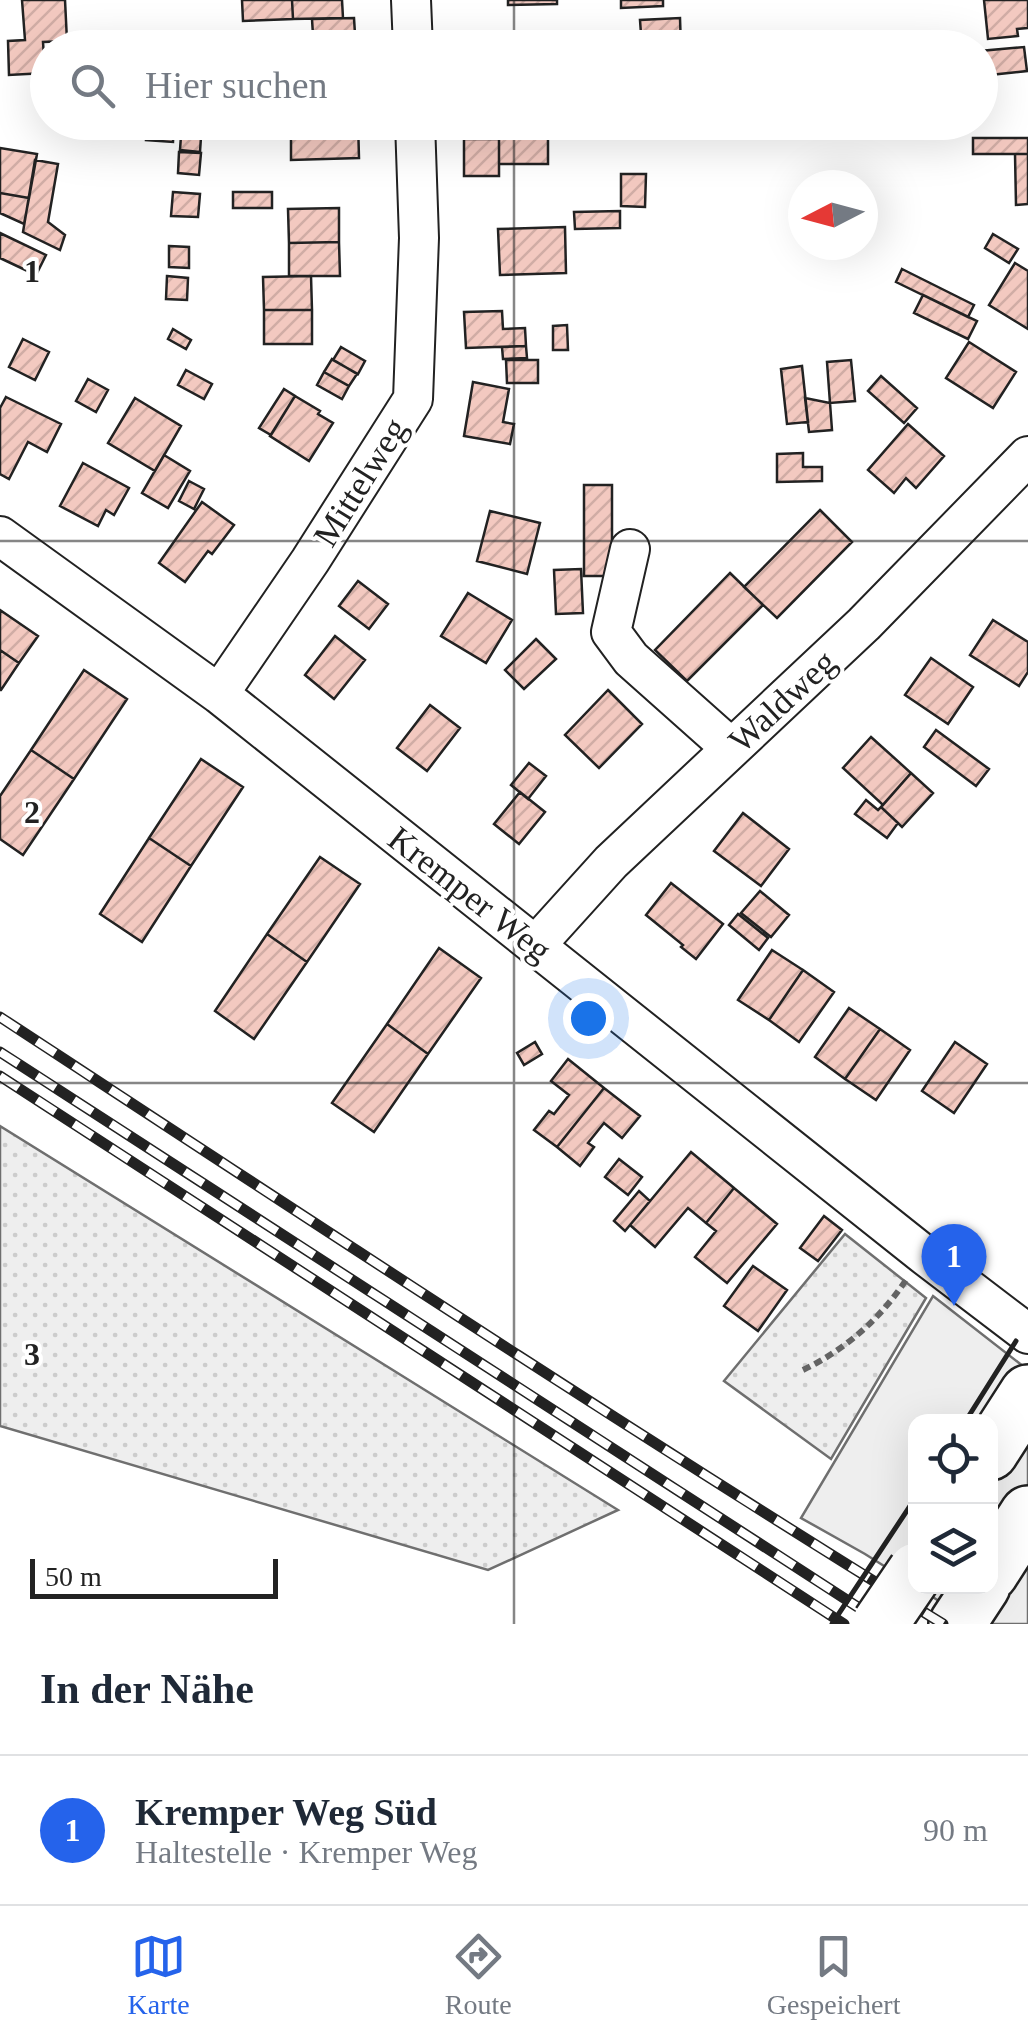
<!DOCTYPE html>
<html lang="de">
<meta charset="utf-8">
<style>
body{margin:0;font-family:"Times New Roman",serif;background:#f2f2f3;color:#1f2937}
.controls{position:absolute;right:30px;bottom:30px;display:grid;overflow:hidden;border-radius:20px;box-shadow:0 10px 40px #0002}
.controls button{width:90px;height:90px;display:grid;place-items:center;padding:0;border:0;border-bottom:2px solid #e0e1e3;background:#fff;color:#1f2937;font:50px sans-serif}
.compass{position:absolute;left:788px;top:170px;width:90px;height:90px;border-radius:50%;background:#fff;box-shadow:0 10px 40px #0002;rotate:264deg}
.scale{position:absolute;left:30px;bottom:25px;width:248px;box-sizing:border-box;padding-left:10px;border:5px solid #222;border-top:0;font-size:28px;line-height:35px;white-space:nowrap;color:#222;-webkit-text-stroke:8px #fff;paint-order:stroke}
.you{position:absolute;left:588px;top:1018px;width:35px;height:35px;margin:-25px;border:8px solid #fff;border-radius:50%;background:#1a73e8;box-shadow:0 0 0 15px #1a73e833}
.badge{display:grid;place-items:center;width:65px;height:65px;border-radius:50%;background:#2563eb;color:#fff;font-size:32px;font-weight:700}
.pin{position:absolute;translate:-50% -82px;filter:drop-shadow(0 2px 5px #0008)}
.pin::after{content:'';position:absolute;top:52px;width:35px;height:30px;background:inherit;clip-path:polygon(0 0,100% 0,50% 100%)}
.list{margin:0;padding:0;list-style:none}
h2{display:flex;justify-content:space-between;align-items:center;height:130px;margin:0;padding:0 40px;font-size:42px}
h2 small{font-size:32px;font-weight:400;color:#747a83}
.list li{display:grid;grid-template-columns:65px 1fr auto;gap:30px;align-items:center;box-sizing:border-box;height:150px;padding:0 40px;border-top:2px solid #e0e1e3}
.list b{display:block;font-size:38px;white-space:nowrap}
.list p{margin:0;font-size:32px;white-space:nowrap;color:#747a83}
.list em{font-size:32px;font-style:normal;color:#747a83}
.icon{flex:none;width:55px;height:55px;fill:none;stroke:currentColor;stroke-width:2;stroke-linecap:round;stroke-linejoin:round}
.map{position:relative;flex:none;width:1028px;height:1624px;overflow:hidden}
.search{position:absolute;background:#fff;box-shadow:0 10px 40px #0002;left:30px;right:30px;top:30px;height:110px;display:flex;align-items:center;gap:25px;box-sizing:border-box;padding:0 35px;border-radius:55px;color:#747a83;font-size:38px}
.sheet{height:280px;background:#fff}
nav{display:flex;justify-content:space-around;align-items:center;box-sizing:border-box;height:140px;border-top:2px solid #e0e1e3;background:#fff;font-size:28px;color:#747a83}
nav a{display:grid;justify-items:center;gap:5px}
nav .on{color:#2563eb}
.map>svg:first-child{display:block}
.grass{fill:#eee;stroke:#6f6f6f;stroke-width:2.5}
.park{fill:url(#park-dots);stroke:#6f6f6f;stroke-width:2.5}
.building{fill:url(#building-hatch);stroke:#222;stroke-width:2.5}
.lines{fill:none;stroke-linecap:round;stroke-linejoin:round}
.minor-casing{stroke:#222;stroke-width:42}
.highway-casing{stroke:#222;stroke-width:60}
.path{stroke:#646464;stroke-width:6;stroke-dasharray:8 5;stroke-linecap:butt}
.minor{stroke:#fff;stroke-width:38}
.highway{stroke:#fff;stroke-width:55}
.rail-casing{stroke:#222;stroke-width:11}
.rail{stroke:#fff;stroke-width:8;stroke-dasharray:22;stroke-linecap:butt}
.highway-bridge-casing{stroke:#222;stroke-width:60;stroke-linecap:butt}
.highway-bridge{stroke:#fff;stroke-width:55}
.wall{stroke:#222;stroke-width:5}
.grid{fill:none;stroke:#222;stroke-width:2.5;stroke-opacity:0.55}
.labels{text-anchor:middle;stroke-width:8;stroke-linejoin:round;paint-order:stroke}
.street-label{font-size:35px;fill:#222;stroke:#fff}
.grid-label{font-size:32px;text-anchor:middle;font-weight:bold;fill:#222;stroke:#fff;stroke-width:8;stroke-linejoin:round;paint-order:stroke}
</style>
<div class="map">
<svg width="1028" height="1624" viewBox="0 0 1028 1624">
<defs>
<pattern id="park-dots" width="8" height="8" patternUnits="userSpaceOnUse" patternTransform="scale(2.5)"><rect width="8" height="8" fill="#eee"/><path d="M2 2h.1M6 6h.1" fill="none" stroke="#ccc" stroke-width="1.8" stroke-linecap="round"/></pattern>
<pattern id="building-hatch" width="6" height="6" patternUnits="userSpaceOnUse" patternTransform="scale(2.5)"><rect width="6" height="6" fill="#f3c9c0"/><path d="M-1 1l2-2M0 6l6-6M5 7l2-2" fill="none" stroke="#d0aca5"/></pattern>
</defs>
<rect width="100%" height="100%" fill="#fff"/>
<!-- grass -->
<path class="grass" d="M933,1296L1028,1370V1624H974L916,1586H990V1422H916V1586L865,1554L801,1518Z"/>
<!-- park -->
<path class="park" d="M0,1126L618,1510L488,1570L0,1426Z
M845,1234L926,1298L831,1459L724,1381Z"/>
<!-- building -->
<path class="building" d="M22,0H65L67,41L43,42L45,73L9,75L8,41L25,40Z
M242,0H292L293,19L243,21Z
M292,0H342L343,18L293,19Z
M508,0H557V4L508,5Z
M621,0H663V6L621,8Z
M984,0H1028V28L1017,29L1018,36L988,39Z
M354,18L355,34L313,35L312,19Z
M680,18L681,48H642L640,20Z
M555,36L556,48H534V37Z
M1024,47L1027,71L980,76V51Z
M147,122H174L173,142L146,140Z
M291,122H358L359,158L291,160Z
M499,122H579V134H548V164H499Z
M181,136L201,137L200,152L180,150Z
M973,138H1028V154H973Z
M464,139H499V176H464Z
M0,148L37,154L29,198L0,193Z
M179,152L201,153L199,175L178,173Z
M1015,154H1028V204L1016,205Z
M35,160L58,164L48,222L65,235L60,250L23,232Z
M621,174H646L645,207L621,206Z
M173,192L200,194L198,217L171,216Z
M233,192H272V208H233Z
M0,193L29,198L24,224L0,213Z
M339,208V242L289,243L288,209Z
M620,211V228L575,229L574,212Z
M565,227L566,273L500,275L498,229Z
M0,233L46,255L36,275L0,258Z
M993,234L1018,249L1009,263L985,248Z
M339,242L340,276H289V243Z
M169,246L189,247V268L169,267Z
M1015,263L1028,271V329L989,305Z
M902,269L974,305L968,317L896,282Z
M167,276L188,278L187,300L166,299Z
M311,276L312,310H264L263,277Z
M923,295L977,321L968,339L914,313Z
M264,310H312V344H264Z
M502,311L503,329L525,328L526,346L466,348L464,312Z
M567,325L568,350H553V326Z
M173,329L191,340L186,349L168,339Z
M23,339L49,352L35,380L9,367Z
M969,342L1016,372L993,408L946,378Z
M526,346L527,358L503,359L502,347Z
M341,347L365,361L358,374L333,360Z
M332,359L357,374L349,386L324,372Z
M506,360H538V383H507Z
M851,360L855,401L830,403L827,362Z
M802,366L808,422L787,424L781,369Z
M186,370L212,384L204,399L178,385Z
M324,372L349,386L342,399L317,385Z
M881,376L917,408L904,423L868,391Z
M88,379L108,390L96,412L76,401Z
M473,382L509,389L503,422L514,424L510,444L464,436Z
M284,389L295,396L271,435L259,428Z
M295,396L320,411L318,414L333,423L309,461L270,436Z
M6,397L61,424L47,452L28,442L9,479L0,474V408Z
M135,398L181,426L155,471L108,443Z
M805,398L830,403L832,430L809,432Z
M908,424L944,456L916,488L906,478L894,493L868,470Z
M803,453V467H822V481L777,482V454Z
M164,455L190,471L168,508L142,493Z
M83,463L129,488L114,515L106,510L98,526L60,506Z
M189,481L204,489L194,509L179,501Z
M584,485H612V576H584Z
M202,502L234,525L212,554L208,551L185,582L159,563Z
M820,510L852,542L777,618L744,587Z
M490,511L540,523L527,574L477,561Z
M581,569L583,613L556,614L554,570Z
M730,573L763,605L687,681L655,650Z
M358,581L388,604L369,629L339,606Z
M468,593L512,620L486,663L441,636Z
M0,610L38,636L19,663L0,650Z
M993,620L1028,642V672L1019,686L970,655Z
M335,636L365,660L334,699L305,675Z
M536,639L556,659L524,689L505,670Z
M0,650L19,663L1,690H0Z
M931,658L973,687L948,724L905,695Z
M84,670L127,699L74,779L31,750Z
M608,690L642,724L599,768L565,735Z
M430,705L460,728L427,771L397,748Z
M936,730L989,769L976,786L924,747Z
M871,737L911,773L883,805L843,768Z
M31,750L74,779L23,855L0,839V796Z
M201,759L243,787L191,866L149,838Z
M529,763L546,776L528,799L511,785Z
M911,773L933,793L902,827L881,807Z
M520,792L545,812L519,844L494,824Z
M866,800L878,810L881,807L898,823L887,838L855,814Z
M743,813L789,849L761,886L714,851Z
M149,838L191,866L142,942L100,914Z
M320,857L360,884L307,962L267,934Z
M671,883L723,924L696,959L681,947L683,945L646,915Z
M760,891L789,915L771,937L741,913Z
M738,914L768,938L759,950L729,925Z
M267,934L307,962L254,1039L215,1011Z
M439,948L481,978L428,1054L387,1024Z
M772,950L803,970L769,1020L738,1000Z
M803,970L834,992L799,1042L769,1020Z
M849,1008L880,1029L845,1079L815,1057Z
M387,1024L428,1054L374,1132L332,1103Z
M880,1029L910,1050L876,1100L845,1079Z
M535,1042L542,1054L524,1065L517,1053Z
M955,1042L987,1064L954,1113L922,1091Z
M568,1059L604,1088L557,1147L534,1130L549,1111L554,1114L569,1095L551,1081Z
M604,1088L640,1116L622,1138L604,1123L588,1143L594,1147L580,1166L557,1147Z
M691,1152L734,1188L706,1223L688,1208L655,1247L630,1225Z
M619,1159L642,1177L628,1195L605,1177Z
M734,1188L777,1224L727,1283L695,1257L716,1231L706,1223Z
M639,1191L650,1201L625,1231L614,1221Z
M824,1216L842,1230L818,1261L800,1248Z
M753,1266L787,1290L758,1331L724,1306Z"/>
<g class="lines">
<!-- minor casing -->
<g class="minor-casing">
<path id="minor" d="M411,0L413,48
M0,536L219,694L923,1254L1028,1334
M630,549L611,632L631,659L731,748
M219,694L310,561L413,399L419,238L415,122
M535,946L611,862L864,624L1028,456"/>
</g>
<!-- highway casing -->
<g class="highway-casing">
<path id="highway" d="M990,1452L1028,1393
M990,1573L1028,1514
M957,1624L982,1586"/>
</g>
<!-- path -->
<path class="path" d="M803,1370C845,1350 880,1319 906,1280"/>
<!-- minor -->
<use href="#minor" class="minor"/>
<!-- highway -->
<use href="#highway" class="highway"/>
<!-- rail casing -->
<g class="rail-casing">
<path id="rail" d="M0,1017C313,1222 625,1428 943,1624
M0,1052L884,1624
M0,1076L844,1624"/>
</g>
<!-- rail -->
<use href="#rail" class="rail"/>
<!-- highway-bridge casing -->
<g class="highway-bridge-casing">
<path id="highway-bridge" d="M880,1624L916,1571"/>
</g>
<!-- highway-bridge -->
<use href="#highway-bridge" class="highway-bridge"/>
<!-- wall -->
<path class="wall" d="M965,1422L1016,1341
M832,1624L916,1497"/>
</g>
<!-- grid -->
<path class="grid" d="M514,0V48M514,122V1624M0,541H1028M0,1083H1028"/>
<g class="labels">
<!-- street labels -->
<g class="street-label">
<text transform="translate(360 482) rotate(-58)" y="12">Mittelweg</text>
<text transform="translate(782 701) rotate(-43)" y="12">Waldweg</text>
<text transform="translate(470 894) rotate(38)" y="12">Kremper Weg</text>
</g>
</g>
<g class="grid-label">
<text x="32" y="282">1</text>
<text x="32" y="823">2</text>
<text x="32" y="1365">3</text>
</g>
</svg>
<div class="controls">
<button><svg class="icon" aria-label="locate" viewBox="0 0 24 24"><circle cx="12" cy="12" r="6"/><path d="M12 2v4M12 18v4M2 12h4M18 12h4"/></svg></button>
<button><svg class="icon" aria-label="layers" viewBox="0 0 24 24"><path d="M12 4l9 5-9 5-9-5zM3 14l9 5 9-5"/></svg></button>
</div>
<svg class="compass" viewBox="-18 -18 36 36"><path d="M0-13l5 13h-10z" fill="#e53935"/><path d="M0 13l5-13h-10z" fill="#747a83"/></svg>
<div class="scale">50 m</div>
<div class="you"></div>
<div class="pin badge" style="left:954px;top:1306px">1</div>
<div class="search"><svg class="icon" aria-label="search" viewBox="0 0 24 24"><circle cx="10" cy="10" r="6"/><path d="M15 15l6 6"/></svg>Hier suchen</div>
</div>
<section class="sheet">
<h2>In der Nähe<small></small></h2>
<ul class="list">
<li><span class="badge">1</span><div><b>Kremper Weg Süd</b><p>Haltestelle · Kremper Weg</p></div><em>90 m</em></li>
</ul>
</section>
<nav>
<a class="on"><svg class="icon" aria-label="map" viewBox="0 0 24 24"><path d="M3 6l6-2 6 2 6-2v14l-6 2-6-2-6 2zM9 4v14M15 6v14"/></svg>Karte</a>
<a><svg class="icon" aria-label="directions" viewBox="0 0 24 24"><path d="M12 3l9 9-9 9-9-9zM9 14v-3h6M13 9l2 2-2 2"/></svg>Route</a>
<a><svg class="icon" aria-label="saved" viewBox="0 0 24 24"><path d="M7 4h10v16l-5-4-5 4z"/></svg>Gespeichert</a>
</nav>
